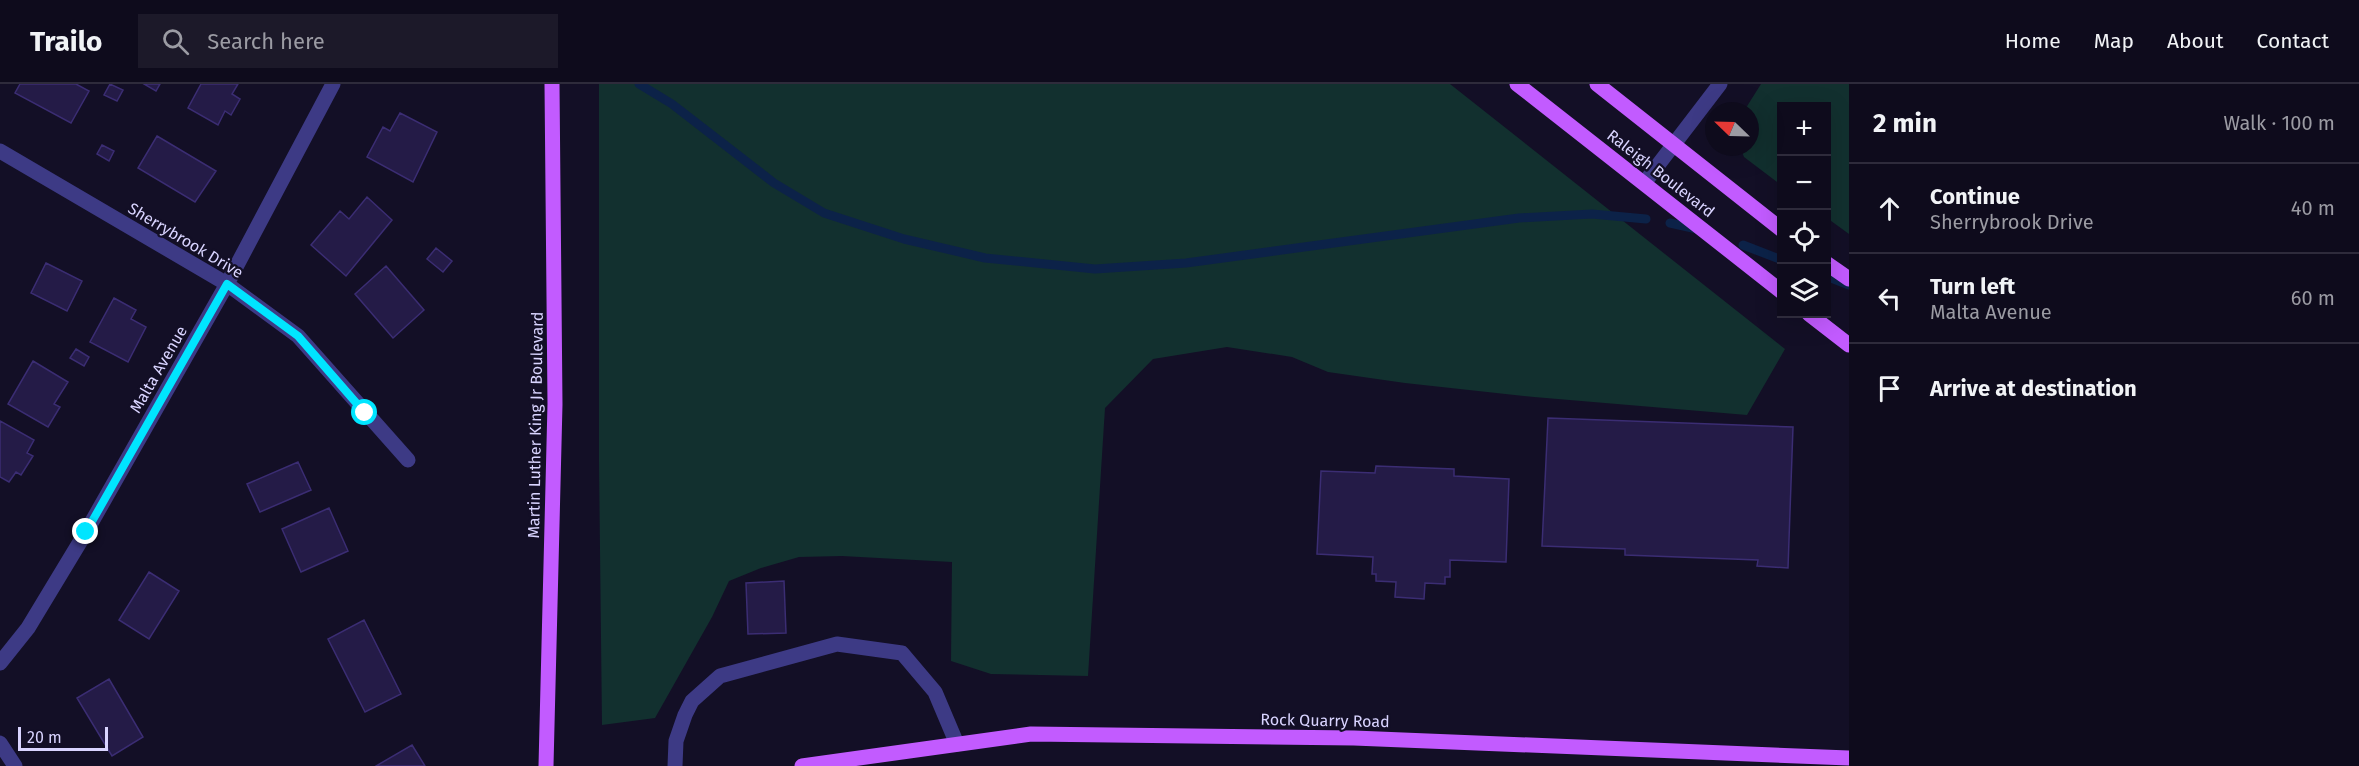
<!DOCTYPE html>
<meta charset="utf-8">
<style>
body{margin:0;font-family:"Fira Sans",sans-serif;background:#1c1929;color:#f1f3f6}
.controls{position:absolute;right:18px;top:18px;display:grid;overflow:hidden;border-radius:0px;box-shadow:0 6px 24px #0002}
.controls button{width:54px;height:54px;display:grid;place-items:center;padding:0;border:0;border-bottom:2px solid #2e2b3b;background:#0e0b1c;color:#f1f3f6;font:30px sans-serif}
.compass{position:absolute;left:1705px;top:18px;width:54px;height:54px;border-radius:50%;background:#0e0b1c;box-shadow:0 6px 24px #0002;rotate:293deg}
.scale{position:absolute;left:18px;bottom:15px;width:90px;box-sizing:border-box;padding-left:6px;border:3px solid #d9d4ff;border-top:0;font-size:16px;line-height:21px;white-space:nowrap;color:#d9d4ff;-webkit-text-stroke:4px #130f26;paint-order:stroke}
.stop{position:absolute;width:18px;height:18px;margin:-14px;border:4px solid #00e5ff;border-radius:50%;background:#fff}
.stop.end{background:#00e5ff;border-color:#fff;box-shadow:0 2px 6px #0008}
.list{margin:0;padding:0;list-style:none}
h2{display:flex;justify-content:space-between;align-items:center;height:78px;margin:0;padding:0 24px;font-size:26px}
h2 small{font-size:20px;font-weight:400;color:#9b9ba3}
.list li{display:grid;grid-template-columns:39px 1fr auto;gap:18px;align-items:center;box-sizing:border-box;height:90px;padding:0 24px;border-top:2px solid #2e2b3b}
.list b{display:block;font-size:22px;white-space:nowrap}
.list p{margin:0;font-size:20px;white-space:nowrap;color:#9b9ba3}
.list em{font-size:20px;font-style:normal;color:#9b9ba3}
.icon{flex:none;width:33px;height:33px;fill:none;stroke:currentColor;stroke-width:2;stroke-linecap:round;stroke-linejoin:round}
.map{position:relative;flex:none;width:1849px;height:682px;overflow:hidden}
header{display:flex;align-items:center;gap:36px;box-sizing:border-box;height:84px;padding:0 30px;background:#0e0b1c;border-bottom:2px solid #2e2b3b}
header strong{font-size:28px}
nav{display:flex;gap:33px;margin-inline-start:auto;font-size:21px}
.search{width:420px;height:54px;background:#1c1929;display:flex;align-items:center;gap:15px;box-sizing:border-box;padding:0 21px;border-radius:0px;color:#9b9ba3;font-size:22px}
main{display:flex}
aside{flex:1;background:#0e0b1c}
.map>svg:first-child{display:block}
.green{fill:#12302f}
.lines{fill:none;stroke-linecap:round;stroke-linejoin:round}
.stream{stroke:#0c2248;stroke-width:9}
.building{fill:#241b47;stroke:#3b2d73;stroke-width:1.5}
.minor{stroke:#3d3a85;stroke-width:15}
.major{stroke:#c25bff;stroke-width:15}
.route{stroke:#00e5ff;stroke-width:8}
.labels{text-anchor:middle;stroke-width:4.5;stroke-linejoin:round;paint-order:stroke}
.street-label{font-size:16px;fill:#d9d4ff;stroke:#130f26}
</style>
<header>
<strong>Trailo</strong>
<div class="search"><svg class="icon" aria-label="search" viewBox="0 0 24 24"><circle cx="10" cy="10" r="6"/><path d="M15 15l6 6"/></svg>Search here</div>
<nav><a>Home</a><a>Map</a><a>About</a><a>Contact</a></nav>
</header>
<main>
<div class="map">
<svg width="1849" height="682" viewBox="0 0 1849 682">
<rect width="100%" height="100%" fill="#130f26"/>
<!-- green -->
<path class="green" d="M599,0H1450L1785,265L1747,331L1534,313L1405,299L1328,288L1292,273L1227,263L1153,275L1105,324L1088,592L991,590L951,577L952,478L842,472L799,473L761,484L729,497L712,533L655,634L602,641L599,378Z
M1761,0H1849V150L1827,134L1826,22H1782L1781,101L1744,73L1740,63H1750V27H1744Z"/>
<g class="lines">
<!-- stream -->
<path class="stream" d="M639,0L672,20L774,99L824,129L904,155L985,174L1095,185L1186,179L1519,134L1592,130L1646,135
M1670,139L1697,145
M1743,161L1782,176
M1826,192L1849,201"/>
</g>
<!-- building -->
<path class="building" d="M20,0H76L89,7L71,39L15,9Z
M110,0L123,6L117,17L104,11Z
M144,0H160L156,7Z
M201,0H238L232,10L240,15L231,31L225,27L218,41L188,24Z
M400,29L437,48L413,98L367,73L383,43L390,47Z
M157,52L216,87L195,118L138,84Z
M102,61L114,67L109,77L97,70Z
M367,113L392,136L346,192L311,161L340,127L349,135Z
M436,164L452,177L443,188L427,175Z
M46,179L82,197L67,227L31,209Z
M386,182L424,226L393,254L355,210Z
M114,214L136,226L131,235L146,243L128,278L90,258Z
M76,265L89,273L84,282L70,274Z
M33,277L68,298L54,320L60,323L48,343L8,320Z
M1548,334L1793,343L1788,484L1757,482L1758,476L1625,471V465L1542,462Z
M0,337L34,356L27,369L33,372L21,391L16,388L9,398L0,393Z
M298,378L311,406L260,428L247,400Z
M1376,382L1454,385V392L1509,395L1506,478L1450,476V493H1445V500L1425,499L1424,515L1395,513L1396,498L1376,497V490H1372L1373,473L1317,470L1321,387L1375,389Z
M329,424L348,467L301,488L282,445Z
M149,488L179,507L149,555L119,536Z
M784,497L786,549L748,550L746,499Z
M364,536L401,610L365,628L328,555Z
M109,595L143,653L112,672L77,614Z
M412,661L425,682H376Z"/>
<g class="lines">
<!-- minor -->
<path class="minor" d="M0,67L227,200L298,252L408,376
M1645,98L1720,0
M0,579L28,544L86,448L227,200L333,0
M0,659L15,682
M675,682L676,657L685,631L692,617L720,592L837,560L902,569L935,608L957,660"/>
<!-- major -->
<path class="major" d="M1517,0L1782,208
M1597,0L1782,146
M1826,179L1849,195
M1809,230L1849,261
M546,682L555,320L552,0
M802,682L1031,650L1354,654L1849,674"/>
</g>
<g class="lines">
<!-- route -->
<path class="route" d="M86,448L227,200L298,252L365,329"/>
</g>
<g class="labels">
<!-- street labels -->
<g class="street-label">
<text transform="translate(1661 89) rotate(38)" y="6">Raleigh Boulevard</text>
<text transform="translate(186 156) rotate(31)" y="6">Sherrybrook Drive</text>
<text transform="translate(158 285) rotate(-60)" y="6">Malta Avenue</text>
<text transform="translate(535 341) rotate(-89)" y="6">Martin Luther King Jr Boulevard</text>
<text transform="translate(1325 636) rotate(1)" y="6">Rock Quarry Road</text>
</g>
</g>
</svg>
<div class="controls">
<button>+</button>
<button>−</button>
<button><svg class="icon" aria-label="locate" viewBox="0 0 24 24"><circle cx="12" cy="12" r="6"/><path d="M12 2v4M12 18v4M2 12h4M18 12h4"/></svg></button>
<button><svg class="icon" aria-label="layers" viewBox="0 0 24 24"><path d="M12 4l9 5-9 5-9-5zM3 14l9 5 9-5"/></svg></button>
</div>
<svg class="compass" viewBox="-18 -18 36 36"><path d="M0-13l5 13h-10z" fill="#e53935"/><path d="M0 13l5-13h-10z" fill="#9b9ba3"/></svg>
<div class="scale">20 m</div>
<div class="stop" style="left:365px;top:329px"></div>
<div class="stop end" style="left:86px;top:448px"></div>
</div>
<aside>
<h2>2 min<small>Walk · 100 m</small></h2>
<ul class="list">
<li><svg class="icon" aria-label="ahead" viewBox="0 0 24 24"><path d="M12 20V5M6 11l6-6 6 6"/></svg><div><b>Continue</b><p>Sherrybrook Drive</p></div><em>40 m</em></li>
<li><svg class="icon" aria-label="left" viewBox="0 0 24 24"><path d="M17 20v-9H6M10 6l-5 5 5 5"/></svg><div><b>Turn left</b><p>Malta Avenue</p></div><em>60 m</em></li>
<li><svg class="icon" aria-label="arrive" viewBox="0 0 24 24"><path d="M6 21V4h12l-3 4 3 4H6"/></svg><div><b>Arrive at destination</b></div></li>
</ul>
</aside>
</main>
